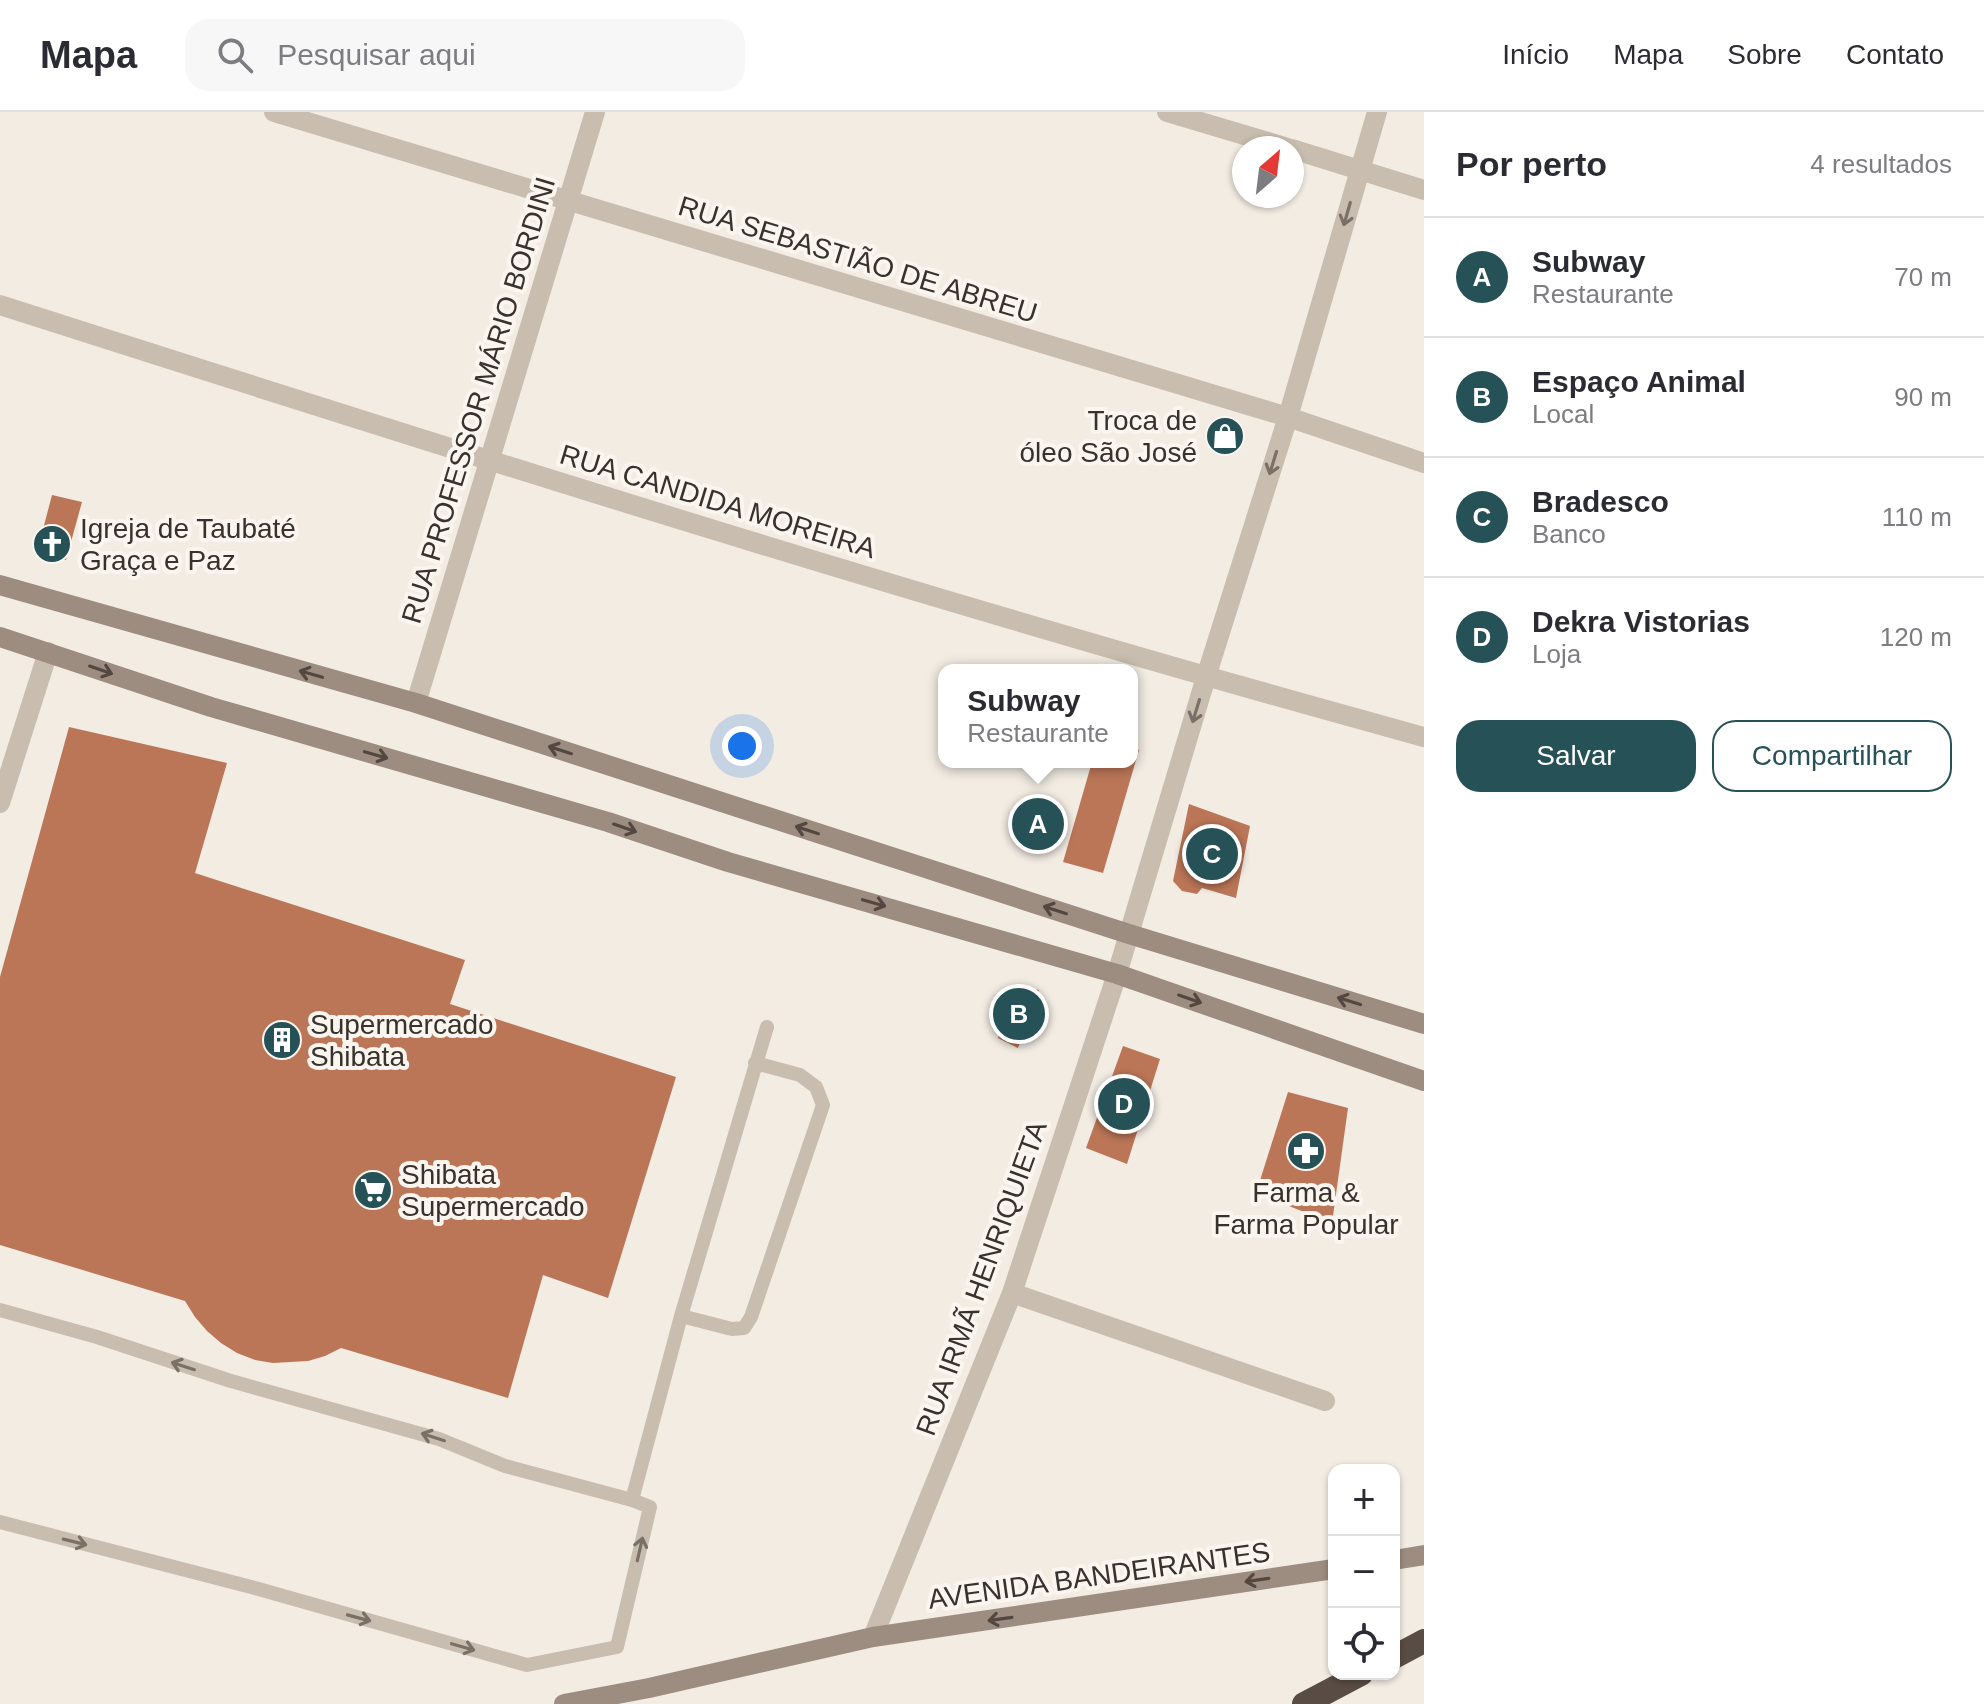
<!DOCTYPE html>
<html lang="pt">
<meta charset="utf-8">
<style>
body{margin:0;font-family:Helvetica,sans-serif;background:#f7f7f7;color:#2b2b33}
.controls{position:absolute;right:24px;bottom:24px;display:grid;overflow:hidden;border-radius:16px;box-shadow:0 2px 6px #0004}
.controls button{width:72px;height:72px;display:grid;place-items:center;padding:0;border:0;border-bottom:2px solid #e1e1e2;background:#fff;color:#2b2b33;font:40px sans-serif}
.compass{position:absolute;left:1232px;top:24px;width:72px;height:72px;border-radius:50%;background:#fff;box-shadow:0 2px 6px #0004;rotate:28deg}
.you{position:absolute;left:742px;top:634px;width:28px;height:28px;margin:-20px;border:6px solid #fff;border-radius:50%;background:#1a73e8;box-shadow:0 0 0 12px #1a73e833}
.badge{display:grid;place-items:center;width:52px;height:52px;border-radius:50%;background:#255157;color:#fff;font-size:26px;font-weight:700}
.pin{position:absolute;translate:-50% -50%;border:4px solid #fff;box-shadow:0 2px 8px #0006}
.popup{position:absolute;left:938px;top:552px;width:200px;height:104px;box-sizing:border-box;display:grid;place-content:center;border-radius:16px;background:#fff;filter:drop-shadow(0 2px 6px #0005);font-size:26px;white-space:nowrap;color:#7c7c81}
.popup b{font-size:30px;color:#2b2b33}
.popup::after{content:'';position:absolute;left:50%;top:100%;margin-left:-16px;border:16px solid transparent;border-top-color:#fff}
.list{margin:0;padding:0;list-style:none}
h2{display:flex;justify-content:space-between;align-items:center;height:104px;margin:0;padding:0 32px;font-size:34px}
h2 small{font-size:26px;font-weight:400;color:#7c7c81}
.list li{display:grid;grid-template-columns:52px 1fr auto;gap:24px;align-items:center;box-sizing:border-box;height:120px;padding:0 32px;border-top:2px solid #e1e1e2}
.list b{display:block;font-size:30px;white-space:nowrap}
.list p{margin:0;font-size:26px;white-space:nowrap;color:#7c7c81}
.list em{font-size:26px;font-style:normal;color:#7c7c81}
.actions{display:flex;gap:16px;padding:24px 32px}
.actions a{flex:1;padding:18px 0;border:2px solid #255157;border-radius:24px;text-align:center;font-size:28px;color:#255157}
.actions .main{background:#255157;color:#fff}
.icon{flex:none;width:44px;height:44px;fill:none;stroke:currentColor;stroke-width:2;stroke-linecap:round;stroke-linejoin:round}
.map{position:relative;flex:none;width:1424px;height:1592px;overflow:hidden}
header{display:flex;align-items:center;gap:48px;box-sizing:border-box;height:112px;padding:0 40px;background:#fff;border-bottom:2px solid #e1e1e2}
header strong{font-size:38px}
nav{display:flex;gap:44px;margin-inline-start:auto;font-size:28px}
.search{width:560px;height:72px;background:#f7f7f7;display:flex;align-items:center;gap:20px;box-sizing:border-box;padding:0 28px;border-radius:24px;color:#7c7c81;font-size:30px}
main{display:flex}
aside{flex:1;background:#fff}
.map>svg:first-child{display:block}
.building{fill:#bb7657}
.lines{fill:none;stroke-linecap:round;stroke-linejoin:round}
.service{stroke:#c9bdaf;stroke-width:14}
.minor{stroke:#c9bdaf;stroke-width:20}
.secondary{stroke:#9d8c80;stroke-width:20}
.motorway{stroke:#594c44;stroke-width:24}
.oneway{stroke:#7a7067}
.oneway2{stroke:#524841}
.labels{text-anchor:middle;stroke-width:8;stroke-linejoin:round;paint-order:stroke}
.street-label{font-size:28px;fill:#39312c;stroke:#faf5ef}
.poi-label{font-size:28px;fill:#39312c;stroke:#faf5ef;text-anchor:start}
</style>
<header>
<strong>Mapa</strong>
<div class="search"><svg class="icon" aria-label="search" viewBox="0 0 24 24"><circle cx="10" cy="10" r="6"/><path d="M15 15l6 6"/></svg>Pesquisar aqui</div>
<nav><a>Início</a><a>Mapa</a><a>Sobre</a><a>Contato</a></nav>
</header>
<main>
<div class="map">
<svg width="1424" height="1592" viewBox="0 0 1424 1592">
<rect width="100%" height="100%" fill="#f2ece3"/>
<!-- building -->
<path class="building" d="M52,383L82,390L66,448L37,440Z
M69,615L227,651L195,761L465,848L450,892L676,965L608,1186L543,1163L508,1286L341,1236L325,1244L308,1249L273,1251L255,1248L237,1241L221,1231L207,1219L195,1205L185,1189L0,1133V865Z
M1132,636L1139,638L1103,761L1063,750L1092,650H1132Z
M1189,692L1250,714L1236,786L1202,776L1197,782L1182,779L1173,769Z
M1027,697L1054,703L1052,730L1020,721Z
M1017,874L1039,878L1018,936L998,926Z
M1123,934L1160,947L1127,1052L1086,1036Z
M1288,980L1348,996L1332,1111L1256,1081Z"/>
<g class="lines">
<!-- service -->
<path class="service" d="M0,1198L97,1225L231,1269L439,1327L505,1354L632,1388L650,1395L617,1535L527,1553L255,1476L0,1410
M681,1204L732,1217L744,1216L751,1205L823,993L816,975L800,963L755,951
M632,1388L681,1204L767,915"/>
<!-- minor -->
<path class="minor" d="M274,0L1288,305L1424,351
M1167,0L1288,36
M1292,37L1424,78
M0,193C472,344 945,494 1424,625
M416,591L595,0
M0,691L48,540
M1012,1181L1325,1289
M873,1525L1012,1181L1117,862L1206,565L1288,305L1377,0"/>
<!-- secondary -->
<path class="secondary" d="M0,473L416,591L1129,822L1424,912
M0,525L211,595L608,710L728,750L1117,862L1424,969
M1394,1448L1424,1443
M564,1592L649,1576L873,1525L1334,1457"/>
<!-- motorway -->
<path class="motorway" d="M1394,1545L1424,1529
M1304,1592L1361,1562"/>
</g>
<!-- one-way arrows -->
<defs><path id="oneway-shaft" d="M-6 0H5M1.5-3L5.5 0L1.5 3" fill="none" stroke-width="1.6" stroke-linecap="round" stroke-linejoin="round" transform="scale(2)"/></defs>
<g class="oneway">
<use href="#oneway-shaft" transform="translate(1347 102) rotate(106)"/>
<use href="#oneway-shaft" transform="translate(1273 351) rotate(107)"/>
<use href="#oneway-shaft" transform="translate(1196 599) rotate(107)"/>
<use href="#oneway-shaft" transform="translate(183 1254) rotate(-162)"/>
<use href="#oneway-shaft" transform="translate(433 1325) rotate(-162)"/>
<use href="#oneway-shaft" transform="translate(75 1430) rotate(14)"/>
<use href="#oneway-shaft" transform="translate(640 1437) rotate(-77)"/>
<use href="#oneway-shaft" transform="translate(359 1506) rotate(15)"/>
<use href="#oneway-shaft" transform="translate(463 1535) rotate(16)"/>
</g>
<g class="oneway2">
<use href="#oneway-shaft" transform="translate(101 558) rotate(19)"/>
<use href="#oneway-shaft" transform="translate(311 562) rotate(-164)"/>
<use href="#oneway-shaft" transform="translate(560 638) rotate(-162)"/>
<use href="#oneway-shaft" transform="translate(376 643) rotate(16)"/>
<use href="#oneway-shaft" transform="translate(625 716) rotate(19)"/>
<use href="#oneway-shaft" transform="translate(807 718) rotate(-162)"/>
<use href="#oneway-shaft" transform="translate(874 791) rotate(16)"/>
<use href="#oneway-shaft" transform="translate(1055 798) rotate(-162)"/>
<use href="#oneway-shaft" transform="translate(1190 887) rotate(19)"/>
<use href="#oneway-shaft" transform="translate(1349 889) rotate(-163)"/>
<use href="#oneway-shaft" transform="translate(1257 1468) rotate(172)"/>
<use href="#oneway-shaft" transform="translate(1000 1507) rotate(172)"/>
</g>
<!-- icons -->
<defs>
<g id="shop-disc" transform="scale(2)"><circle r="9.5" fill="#255157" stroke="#faf5ef"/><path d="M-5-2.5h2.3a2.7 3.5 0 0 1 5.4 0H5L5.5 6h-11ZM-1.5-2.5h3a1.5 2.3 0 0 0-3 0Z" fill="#fff"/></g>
<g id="church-disc" transform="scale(2)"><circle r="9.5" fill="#255157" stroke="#faf5ef"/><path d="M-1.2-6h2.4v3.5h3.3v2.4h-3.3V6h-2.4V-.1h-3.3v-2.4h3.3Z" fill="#fff"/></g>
<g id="building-disc" transform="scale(2)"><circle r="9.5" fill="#255157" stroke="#faf5ef"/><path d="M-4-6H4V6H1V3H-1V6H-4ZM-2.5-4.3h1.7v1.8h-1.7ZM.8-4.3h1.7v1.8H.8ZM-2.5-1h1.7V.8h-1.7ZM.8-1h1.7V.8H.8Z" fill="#fff"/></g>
<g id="pharmacy-disc" transform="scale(2)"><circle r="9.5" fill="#255157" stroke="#faf5ef"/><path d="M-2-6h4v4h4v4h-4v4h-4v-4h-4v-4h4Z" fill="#fff"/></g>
<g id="supermarket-disc" transform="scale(2)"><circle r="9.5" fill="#255157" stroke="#faf5ef"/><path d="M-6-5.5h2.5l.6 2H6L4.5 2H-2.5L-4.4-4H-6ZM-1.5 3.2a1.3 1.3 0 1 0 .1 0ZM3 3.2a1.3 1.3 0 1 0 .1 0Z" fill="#fff"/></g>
</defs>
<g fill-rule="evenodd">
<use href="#shop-disc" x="1225" y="324"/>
<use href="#church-disc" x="52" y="432"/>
<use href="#building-disc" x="282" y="928"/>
<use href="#pharmacy-disc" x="1306" y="1039"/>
<use href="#supermarket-disc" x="373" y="1078"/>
</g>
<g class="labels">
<!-- street labels -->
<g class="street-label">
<text transform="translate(858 147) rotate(17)" y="10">RUA SEBASTIÃO DE ABREU</text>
<text transform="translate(478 288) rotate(-73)" y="10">RUA PROFESSOR MÁRIO BORDINI</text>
<text transform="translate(718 389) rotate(17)" y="10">RUA CANDIDA MOREIRA</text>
<text transform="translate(981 1166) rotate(-70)" y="10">RUA IRMÃ HENRIQUIETA</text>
<text transform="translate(1099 1463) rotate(-8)" y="10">AVENIDA BANDEIRANTES</text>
</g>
<!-- poi labels -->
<g class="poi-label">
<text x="1197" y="318" text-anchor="end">Troca de<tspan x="1197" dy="32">óleo São José</tspan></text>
<text x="80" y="426">Igreja de Taubaté<tspan x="80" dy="32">Graça e Paz</tspan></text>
<text x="310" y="922">Supermercado<tspan x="310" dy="32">Shibata</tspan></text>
<text x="401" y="1072">Shibata<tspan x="401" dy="32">Supermercado</tspan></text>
<text x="1306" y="1090" text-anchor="middle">Farma &amp;<tspan x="1306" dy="32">Farma Popular</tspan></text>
</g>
</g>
</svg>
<div class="controls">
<button>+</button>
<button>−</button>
<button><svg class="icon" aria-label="locate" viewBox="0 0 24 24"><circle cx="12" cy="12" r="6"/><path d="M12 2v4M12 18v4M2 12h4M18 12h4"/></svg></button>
</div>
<svg class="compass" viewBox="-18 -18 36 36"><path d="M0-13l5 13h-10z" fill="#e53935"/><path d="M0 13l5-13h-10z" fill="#7c7c81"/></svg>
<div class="you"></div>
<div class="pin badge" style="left:1038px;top:712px">A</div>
<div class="popup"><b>Subway</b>Restaurante</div>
<div class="pin badge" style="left:1019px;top:902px">B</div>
<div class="pin badge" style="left:1212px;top:742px">C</div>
<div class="pin badge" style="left:1124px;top:992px">D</div>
</div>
<aside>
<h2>Por perto<small>4 resultados</small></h2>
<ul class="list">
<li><span class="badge">A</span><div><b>Subway</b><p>Restaurante</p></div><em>70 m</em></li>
<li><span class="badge">B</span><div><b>Espaço Animal</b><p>Local</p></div><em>90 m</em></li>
<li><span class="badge">C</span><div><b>Bradesco</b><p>Banco</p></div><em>110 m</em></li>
<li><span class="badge">D</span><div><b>Dekra Vistorias</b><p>Loja</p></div><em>120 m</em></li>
</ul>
<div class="actions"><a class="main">Salvar</a><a>Compartilhar</a></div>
</aside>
</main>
